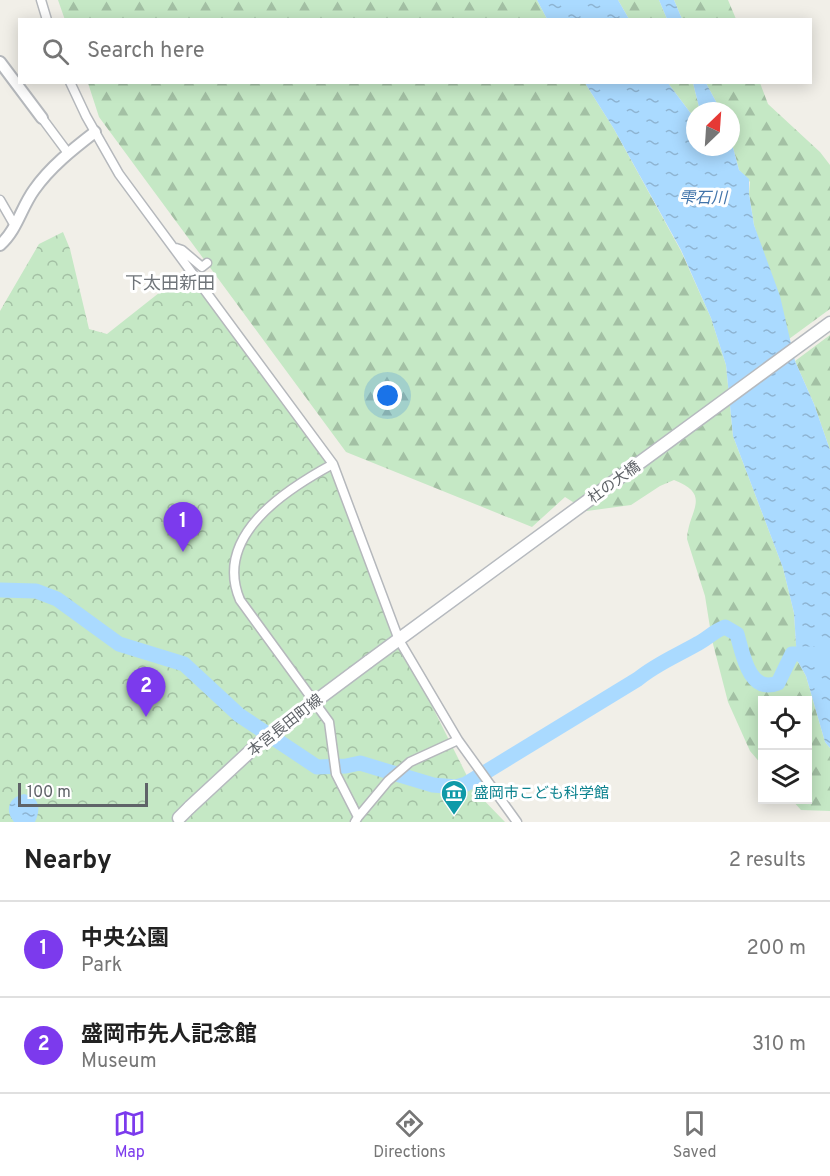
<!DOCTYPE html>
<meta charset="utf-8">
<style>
body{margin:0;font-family:Overpass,"Noto Sans JP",sans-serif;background:#f6f6f6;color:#222}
.controls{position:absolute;right:18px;bottom:18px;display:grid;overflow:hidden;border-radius:0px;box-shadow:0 3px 15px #0003}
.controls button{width:54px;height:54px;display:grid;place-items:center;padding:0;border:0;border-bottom:2px solid #e0e0e0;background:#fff;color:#222;font:30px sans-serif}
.compass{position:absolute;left:686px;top:102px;width:54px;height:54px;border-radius:50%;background:#fff;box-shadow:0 3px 15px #0003;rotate:25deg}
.scale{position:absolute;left:18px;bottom:15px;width:130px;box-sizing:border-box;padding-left:6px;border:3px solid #5f6368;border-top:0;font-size:16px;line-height:21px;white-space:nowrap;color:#5f6368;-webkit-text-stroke:4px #fff;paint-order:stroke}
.you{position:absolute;left:388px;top:396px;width:21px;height:21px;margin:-15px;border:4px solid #fff;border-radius:50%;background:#1a73e8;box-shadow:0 0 0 9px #1a73e833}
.badge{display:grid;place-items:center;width:39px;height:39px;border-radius:50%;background:#7c3aed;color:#fff;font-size:20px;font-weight:700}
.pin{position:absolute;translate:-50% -50px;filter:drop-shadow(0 2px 3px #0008)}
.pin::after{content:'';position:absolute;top:32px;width:21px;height:18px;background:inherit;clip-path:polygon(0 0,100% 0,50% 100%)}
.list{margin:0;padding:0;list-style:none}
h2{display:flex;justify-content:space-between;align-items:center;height:78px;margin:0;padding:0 24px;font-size:26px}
h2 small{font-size:20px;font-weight:400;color:#767676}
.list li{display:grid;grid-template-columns:39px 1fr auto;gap:18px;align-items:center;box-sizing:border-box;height:96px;padding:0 24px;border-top:2px solid #e0e0e0}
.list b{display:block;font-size:22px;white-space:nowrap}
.list p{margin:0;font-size:20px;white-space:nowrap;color:#767676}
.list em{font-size:20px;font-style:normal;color:#767676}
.icon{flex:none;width:33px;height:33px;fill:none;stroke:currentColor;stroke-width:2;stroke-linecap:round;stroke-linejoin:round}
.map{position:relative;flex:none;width:830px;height:822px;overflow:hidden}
.search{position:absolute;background:#fff;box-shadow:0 3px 15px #0003;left:18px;right:18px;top:18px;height:66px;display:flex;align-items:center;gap:15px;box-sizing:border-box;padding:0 21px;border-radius:0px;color:#767676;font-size:22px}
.sheet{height:270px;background:#fff}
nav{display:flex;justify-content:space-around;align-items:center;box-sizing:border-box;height:84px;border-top:2px solid #e0e0e0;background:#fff;font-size:16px;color:#767676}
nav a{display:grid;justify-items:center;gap:3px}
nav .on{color:#7c3aed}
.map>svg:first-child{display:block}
.forest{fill:url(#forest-firs)}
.park{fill:url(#park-crowns)}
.water{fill:url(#water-ripples)}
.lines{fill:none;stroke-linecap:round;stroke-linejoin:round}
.river{stroke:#aadaff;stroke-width:15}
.minor-casing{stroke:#b5b8bc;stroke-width:11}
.tertiary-casing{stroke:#b5b8bc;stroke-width:14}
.secondary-casing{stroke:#b6babf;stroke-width:15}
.minor{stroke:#fff;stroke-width:8}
.tertiary{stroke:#fff;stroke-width:10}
.secondary{stroke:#fff;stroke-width:12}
.secondary-bridge-casing{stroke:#b6babf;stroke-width:15;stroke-linecap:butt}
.secondary-bridge{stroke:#fff;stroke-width:12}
.labels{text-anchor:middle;stroke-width:6;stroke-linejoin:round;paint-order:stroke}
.street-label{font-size:15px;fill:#5f6368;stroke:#fff}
.culture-label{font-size:15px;fill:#0d838f;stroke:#fff;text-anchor:start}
.water-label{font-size:16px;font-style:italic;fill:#4174aa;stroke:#fff}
.quarter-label{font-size:18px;fill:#70757a;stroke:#fff}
</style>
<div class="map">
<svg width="830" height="822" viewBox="0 0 830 822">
<defs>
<pattern id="forest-firs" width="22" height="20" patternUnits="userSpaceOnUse" patternTransform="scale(1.5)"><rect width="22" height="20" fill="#c5e8c5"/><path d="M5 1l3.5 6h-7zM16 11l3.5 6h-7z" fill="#a3c0a4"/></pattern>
<pattern id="park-crowns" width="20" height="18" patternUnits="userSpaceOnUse" patternTransform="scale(1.5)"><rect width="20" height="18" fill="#c5e8c5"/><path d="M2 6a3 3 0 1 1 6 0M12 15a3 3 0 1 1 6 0" fill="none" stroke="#a3c0a4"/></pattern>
<pattern id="water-ripples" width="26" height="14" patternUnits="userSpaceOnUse" patternTransform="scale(1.5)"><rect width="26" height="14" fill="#aadaff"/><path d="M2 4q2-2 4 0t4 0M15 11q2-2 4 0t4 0" fill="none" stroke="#8eb4d2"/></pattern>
</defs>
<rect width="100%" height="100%" fill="#f1efe8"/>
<!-- forest -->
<path class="forest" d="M58,0H537L547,19L65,20Z
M618,0H659L667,19H629Z
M674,0H728L736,19H682Z
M88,83H585L614,129L681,251L711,318L726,365L733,436L783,568L794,613L797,660L806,676L825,742L830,748V811L801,810L792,800H808V700H762V765L750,751L728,702L712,640L705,596L687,539C688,511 713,495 674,480L660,486L631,505L587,511L565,497L532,527L346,452L99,117Z
M668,83H693L700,111H695V119Z
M706,83H760L768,104L820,152L830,165V309L789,339L754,225L749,194L750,182L739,170L731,140V111H721Z
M830,335V450L814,404L795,361Z"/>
<!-- park -->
<path class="park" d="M63,232L70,249L89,329L107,334L188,270L333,464L399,640L474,790L505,822H0V311L39,244Z"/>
<!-- water -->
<path class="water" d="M537,0H618L629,19H547Z
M659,0H674L682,19H667Z
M585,83H668L695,119V147H731V140L739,170L749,179V194L754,225L780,296L795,361L814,404L830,450V748L825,742L806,676L797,660L794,613L783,568L733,436L726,365L711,318L681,250L614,129Z
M693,83H706L721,111H700Z
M24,794C40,797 41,809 35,822H14C4,810 9,797 24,794Z"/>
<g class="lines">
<!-- river -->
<path class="river" d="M0,590L36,591L57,599L119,644L184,664L239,715L317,767L346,766L360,763L433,785L456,787L466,784L638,679C656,664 676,656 697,644C707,639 714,631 725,627L737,634C743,655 749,694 778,683L792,654H830"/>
<!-- minor casing -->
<g class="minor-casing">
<path id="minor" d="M41,0L47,20
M70,82L86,116L119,174L333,464L399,640L458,740L517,822
M42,118L68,153
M0,200L15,226
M176,248L182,250L202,267L207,263
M333,464C285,490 213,536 240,600L329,722L336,774L358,817L355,822
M358,817L388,781L410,762L458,740"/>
</g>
<!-- tertiary casing -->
<g class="tertiary-casing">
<path id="tertiary" d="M0,62L42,118
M0,245C17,230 21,208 34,190C50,167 73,149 95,132"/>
</g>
<!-- secondary casing -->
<g class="secondary-casing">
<path id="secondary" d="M368,662L830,323
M179,818L190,807"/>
</g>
<!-- minor -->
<use href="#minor" class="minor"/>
<!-- tertiary -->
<use href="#tertiary" class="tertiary"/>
<!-- secondary -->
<use href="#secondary" class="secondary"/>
<!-- secondary-bridge casing -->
<g class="secondary-bridge-casing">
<path id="secondary-bridge" d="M190,807L258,744L368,662"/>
</g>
<!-- secondary-bridge -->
<use href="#secondary-bridge" class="secondary-bridge"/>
</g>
<!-- icons -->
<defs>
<g id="museum-pin" transform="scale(1.35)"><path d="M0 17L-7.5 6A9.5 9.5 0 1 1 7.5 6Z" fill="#0f9aa8" stroke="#fff"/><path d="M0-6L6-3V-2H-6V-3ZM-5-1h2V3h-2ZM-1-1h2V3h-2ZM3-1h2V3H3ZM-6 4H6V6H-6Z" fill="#fff"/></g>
</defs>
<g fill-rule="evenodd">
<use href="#museum-pin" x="454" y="793"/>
</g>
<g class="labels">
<!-- street labels -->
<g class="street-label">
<text transform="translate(614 482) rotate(-36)" y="5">杜の大橋</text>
<text transform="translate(285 725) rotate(-38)" y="5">本宮長田町線</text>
</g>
<!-- culture labels -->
<g class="culture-label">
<text x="474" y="798">盛岡市こども科学館</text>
</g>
<!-- water labels -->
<g class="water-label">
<text x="703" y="203">雫石川</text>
</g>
<!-- quarter labels -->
<g class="quarter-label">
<text x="170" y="289">下太田新田</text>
</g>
</g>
</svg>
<div class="controls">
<button><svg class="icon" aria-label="locate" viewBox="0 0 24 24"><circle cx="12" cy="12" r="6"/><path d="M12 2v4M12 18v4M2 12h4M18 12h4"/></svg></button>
<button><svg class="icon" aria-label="layers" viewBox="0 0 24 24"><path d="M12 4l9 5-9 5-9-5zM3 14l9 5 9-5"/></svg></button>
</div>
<svg class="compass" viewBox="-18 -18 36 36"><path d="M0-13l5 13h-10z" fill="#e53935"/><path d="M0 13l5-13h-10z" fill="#767676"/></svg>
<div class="scale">100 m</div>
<div class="you"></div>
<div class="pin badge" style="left:183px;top:552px">1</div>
<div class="pin badge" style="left:146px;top:717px">2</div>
<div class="search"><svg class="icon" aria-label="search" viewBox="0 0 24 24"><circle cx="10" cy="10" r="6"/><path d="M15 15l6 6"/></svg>Search here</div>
</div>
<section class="sheet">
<h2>Nearby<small>2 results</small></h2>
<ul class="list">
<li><span class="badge">1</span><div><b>中央公園</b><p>Park</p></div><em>200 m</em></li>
<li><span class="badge">2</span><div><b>盛岡市先人記念館</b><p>Museum</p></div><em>310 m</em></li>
</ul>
</section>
<nav>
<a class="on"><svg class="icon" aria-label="map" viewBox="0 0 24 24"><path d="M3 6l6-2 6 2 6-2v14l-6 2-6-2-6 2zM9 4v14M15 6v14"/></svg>Map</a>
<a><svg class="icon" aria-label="directions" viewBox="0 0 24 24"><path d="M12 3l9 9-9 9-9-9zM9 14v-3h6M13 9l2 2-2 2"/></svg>Directions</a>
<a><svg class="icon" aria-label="saved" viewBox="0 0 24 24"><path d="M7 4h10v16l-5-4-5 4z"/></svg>Saved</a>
</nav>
